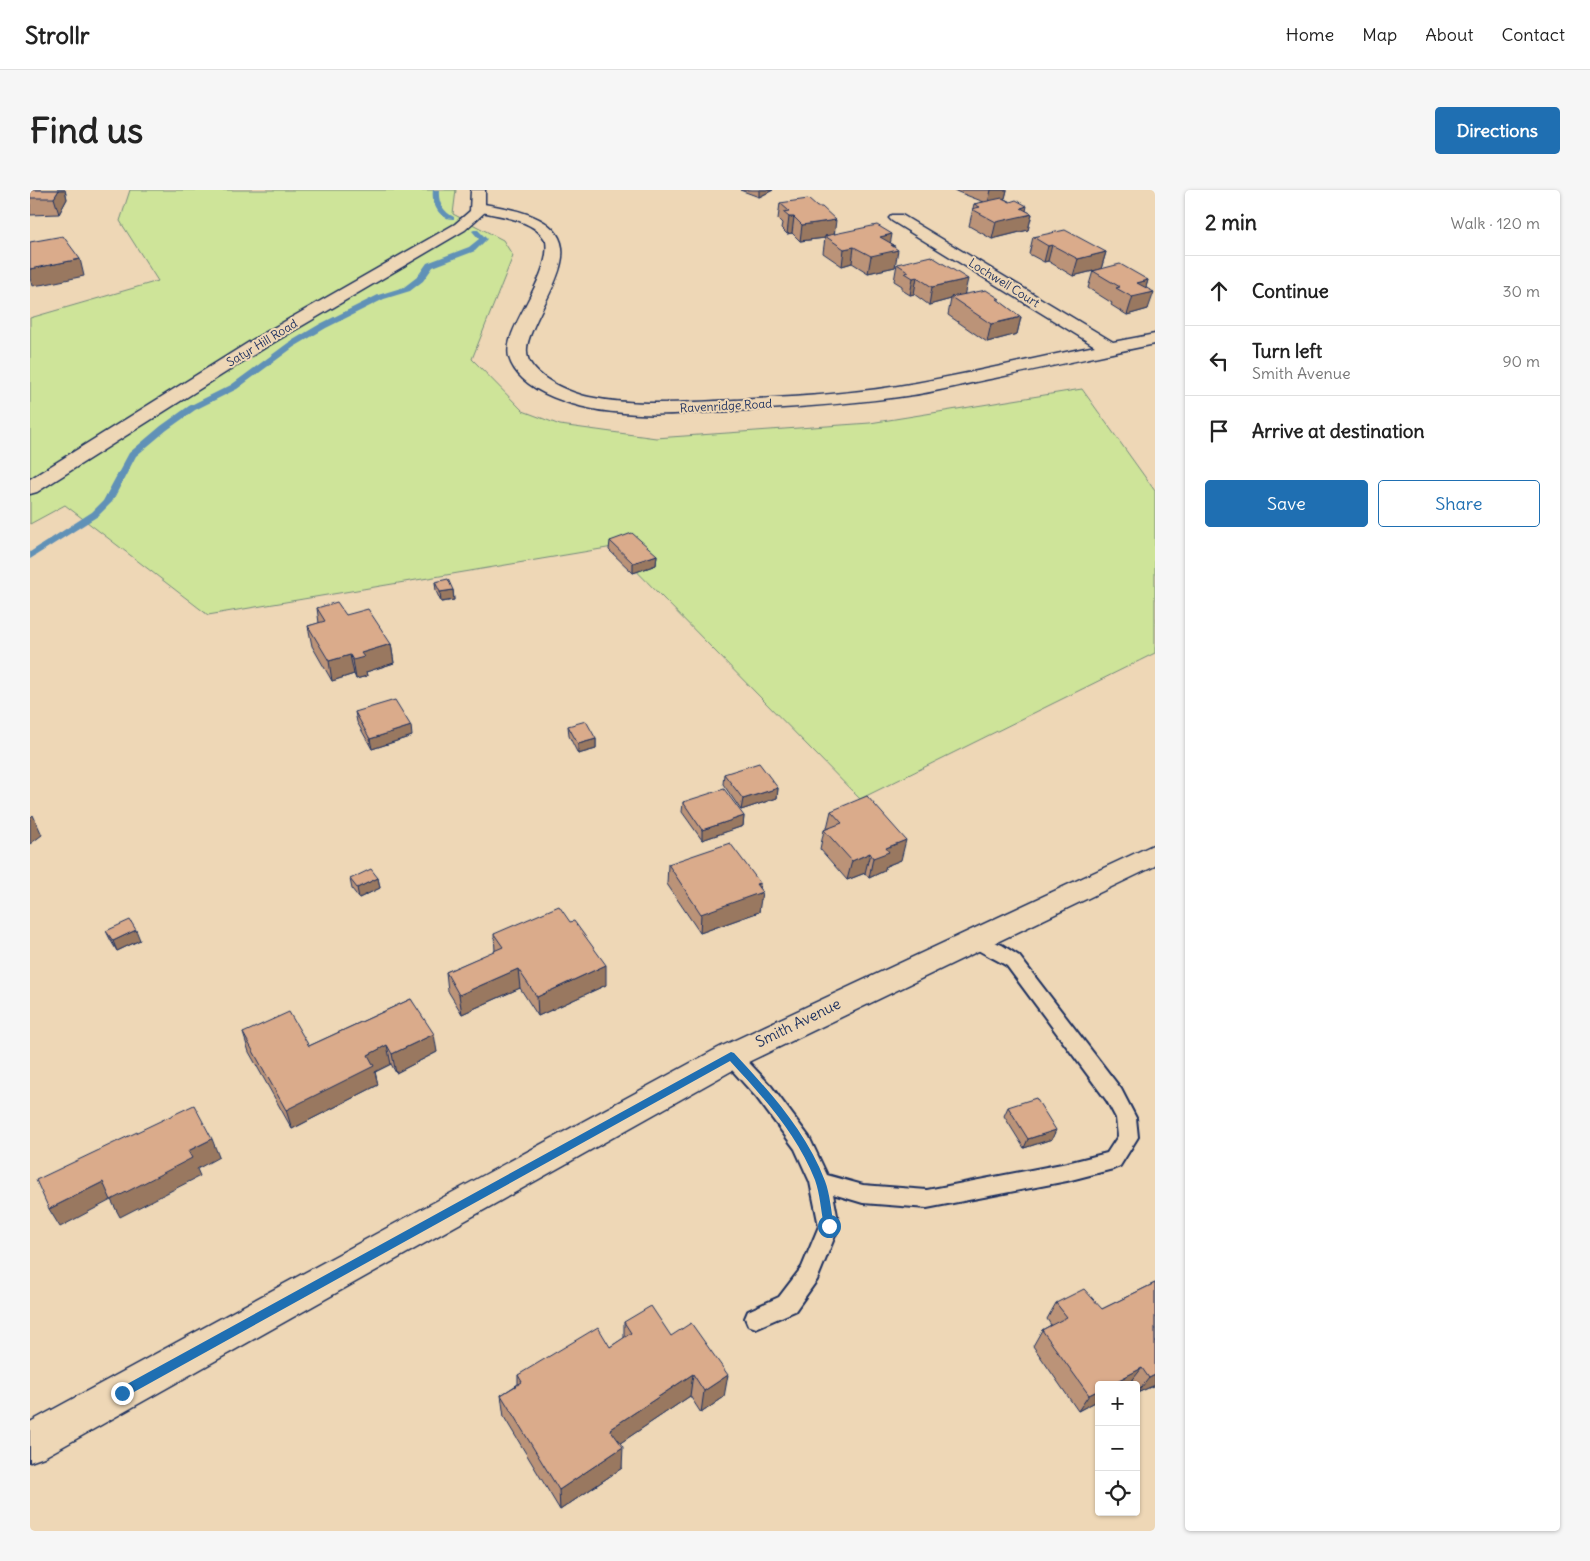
<!DOCTYPE html>
<meta charset="utf-8">
<style>
body{margin:0;font-family:Delius,sans-serif;background:#f6f6f6;color:#222}
.controls{position:absolute;right:15px;bottom:15px;display:grid;overflow:hidden;border-radius:5px;box-shadow:0 1px 4px #0004}
.controls button{width:45px;height:45px;display:grid;place-items:center;padding:0;border:0;border-bottom:1px solid #e0e0e0;background:#fff;color:#222;font:25px sans-serif}
.stop{position:absolute;width:15px;height:15px;margin:-11px;border:4px solid #1f6fb2;border-radius:50%;background:#fff}
.stop.end{background:#1f6fb2;border-color:#fff;box-shadow:0 1px 5px #0008}
.list{margin:0;padding:0;list-style:none}
h2{display:flex;justify-content:space-between;align-items:center;height:65px;margin:0;padding:0 20px;font-size:21px}
h2 small{font-size:16px;font-weight:400;color:#767676}
.list li{display:grid;grid-template-columns:32px 1fr auto;gap:15px;align-items:center;box-sizing:border-box;height:70px;padding:0 20px;border-top:1px solid #e0e0e0}
.list b{display:block;font-size:19px;white-space:nowrap}
.list p{margin:0;font-size:16px;white-space:nowrap;color:#767676}
.list em{font-size:16px;font-style:normal;color:#767676}
.actions{display:flex;gap:10px;padding:15px 20px}
.actions a{flex:1;padding:11px 0;border:1px solid #1f6fb2;border-radius:5px;text-align:center;font-size:18px;color:#1f6fb2}
.actions .main{background:#1f6fb2;color:#fff}
.icon{flex:none;width:28px;height:28px;fill:none;stroke:currentColor;stroke-width:2;stroke-linecap:round;stroke-linejoin:round}
.map{position:relative;flex:none;width:1125px;height:1341px;overflow:hidden;border-radius:5px}
header{display:flex;align-items:center;gap:30px;box-sizing:border-box;height:70px;padding:0 25px;background:#fff;border-bottom:1px solid #e0e0e0}
header strong{font-size:24px}
nav{display:flex;gap:28px;margin-inline-start:auto;font-size:18px}
.intro{display:flex;align-items:center;justify-content:space-between;box-sizing:border-box;height:120px;padding:0 30px}
h1{margin:0;font-size:35px}
.button{padding:12px 22px;border-radius:5px;background:#1f6fb2;color:#fff;font-size:18px;font-weight:700}
main{display:flex;gap:30px;padding:0 30px}
aside{flex:1;background:#fff;border-radius:5px;box-shadow:0 1px 4px #0004}
.map>svg:first-child{display:block}
.green{fill:#cee499;stroke:#748a7c}
.lines{fill:none;stroke-linecap:round;stroke-linejoin:round}
.stream{fill:#6191b7;fill-rule:evenodd}
.service-casing{stroke:#1b2f5e;stroke-width:4}
.minor-casing{stroke:#1b2f5e;stroke-width:3}
.tertiary-casing{stroke:#1b2f5e;stroke-width:3}
.service{fill:#eed7b6;fill-rule:evenodd}
.minor{fill:#eed7b6;fill-rule:evenodd}
.tertiary{fill:#eed7b6;fill-rule:evenodd}
.wall{fill:#bb9378;stroke:#1b2f5e}
.shaded-wall{fill:#997861;stroke:#1b2f5e}
.building{fill:#daab8b;stroke:#1b2f5e}
.route{fill:#1f6fb2}
.labels{text-anchor:middle;stroke-width:4;stroke-linejoin:round;paint-order:stroke}
.far-street-label{font-size:12px;fill:#1b2f5e;stroke:#eed7b6}
.street-label{font-size:15px;fill:#1b2f5e;stroke:#eed7b6}
</style>
<header>
<strong>Strollr</strong>
<nav><a>Home</a><a>Map</a><a>About</a><a>Contact</a></nav>
</header>
<div class="intro"><h1>Find us</h1><a class="button">Directions</a></div>
<main>
<div class="map">
<svg width="1125" height="1341" viewBox="0 0 1125 1341">
<rect width="100%" height="100%" fill="#eed7b6"/>
<filter id="ink" filterUnits="userSpaceOnUse"><feTurbulence type="fractalNoise" baseFrequency=".02" numOctaves="2"/><feDisplacementMap in="SourceGraphic" scale="10" xChannelSelector="R" yChannelSelector="G"/><feConvolveMatrix kernelMatrix="1 2 1 2 8 2 1 2 1" color-interpolation-filters="sRGB"/></filter>
<g filter="url(#ink)">
<!-- green -->
<path class="green" d="M100,0H426L423,24L473,50L483,66L442,169L493,221L530,235L626,248L840,233L1052,199L1125,301V463L830,609L583,357L178,425L35,315L0,334V128L128,91L90,31Z"/>
<g class="lines">
<!-- stream -->
<path class="stream" d="M403,0H409C408,13 413,21 424,27V29C409,30 401,13 403,0Z
M444,40H448L457,49L445,61L403,77L393,91L380,101L354,109L296,138L264,157L207,199L165,220L137,240L106,266L82,312L68,326L0,369V362L62,322L73,311L99,263L131,236L159,216L201,195L258,153L290,134L348,105L374,97L387,87L397,73L439,57L449,49L442,41Z"/>
<!-- service casing -->
<g class="service-casing">
<path id="service" d="M942,743L972,755L989,766L1091,899L1106,928L1108,947L1090,976L1083,979L1037,991L897,1018L833,1013L803,1004L809,1036L787,1090L765,1121L726,1138L718,1135L715,1128L718,1121L749,1107L772,1077L789,1036L780,992L765,959L727,908L694,871L692,866L694,861L701,858L708,861L741,896L779,947L797,985L833,995L897,1000L1037,973L1077,963L1088,946L1086,928L1077,911L977,776C968,770 936,755 933,750L936,745Z"/>
</g>
<!-- minor casing -->
<g class="minor-casing">
<path id="minor" d="M448,13C481,19 542,26 531,73C527,93 512,117 504,136C498,150 492,164 503,177C515,192 541,203 559,207C607,217 657,212 705,210C765,207 827,204 886,193C946,182 1006,168 1065,156L862,31L859,28L862,25H872L1083,152L1125,144V154C1072,165 1019,177 965,188C938,193 910,201 883,205C822,214 761,218 700,221C661,223 622,227 584,222C552,219 489,204 479,167C472,139 522,88 516,51C504,28 466,26 443,20L441,17L443,14Z
M1125,654V676L712,875L14,1267L0,1272V1232L690,857Z"/>
</g>
<!-- tertiary casing -->
<g class="tertiary-casing">
<path id="tertiary" d="M441,0H455V22L435,40L236,157L7,302L0,304V289L224,149L425,34L440,21Z"/>
</g>
<!-- service -->
<use href="#service" class="service"/>
<!-- minor -->
<use href="#minor" class="minor"/>
<!-- tertiary -->
<use href="#tertiary" class="tertiary"/>
</g>
<!-- wall -->
<path class="wall" d="M0,0H35L37,9L29,24L0,25Z
M710,0H743L729,7Z
M924,0H977L975,8H973L1002,24L998,40L962,49L939,36L944,14L954,12L928,2Z
M750,13L804,44L860,53L864,55L865,77L838,83L822,73L812,76L793,63L795,48L770,51L762,43L757,44L751,38L752,33L748,29Z
M1003,47L1076,62L1071,79L1043,86L1018,71L1014,72L999,64Z
M867,74L935,104L969,111L991,127L987,144L957,152L918,125L921,109L899,115L884,104L880,105L872,100V96L864,91Z
M1063,81L1118,90L1116,97L1118,119L1097,125L1081,115L1082,113L1058,98Z
M580,351L627,365L626,375L603,383L579,360Z
M405,392L423,400L424,410L411,412L406,401Z
M287,418L316,425L361,454L364,473L336,482L337,486L326,489L324,484L302,491L282,456L278,436L289,433Z
M325,522L382,546L342,559L327,532Z
M538,536L566,549V559L548,564L539,546Z
M694,584L748,598L747,608L711,620L693,594Z
M653,612L714,626L713,636L672,650L652,622Z
M801,621L871,670L856,676L854,681L839,688L835,683L817,690L790,659L794,640L797,638Z
M638,674L730,693L729,722L670,743L637,694Z
M348,688L350,698L329,708L322,699L320,689Z
M76,741L110,750L87,761L81,751Z
M464,744L576,795L508,826L490,798L432,824L418,801L416,782L465,761Z
M381,809L407,862L366,883L361,874L345,882L348,895L262,939L219,862L213,843L279,856Z
M978,917L1022,949L994,958L974,926Z
M1125,1093V1195L1107,1203L1106,1202V1195H1101L1100,1193L1098,1195H1069V1210L1048,1221L1003,1156L1012,1140L1021,1135L1017,1129L1026,1113L1072,1119Z
M594,1132L641,1146L694,1207L671,1223L660,1206L590,1253L592,1278L530,1320L474,1227L471,1205L488,1194V1185L580,1157L594,1148Z"/>
<!-- shaded-wall -->
<path class="shaded-wall" d="M29,0H35L37,9L29,24L24,8Z
M729,0H743L729,7Z
M961,0H977L975,8L958,13Z
M997,16L995,26L1002,24L998,40L962,49L966,32L991,18Z
M759,27H764L762,43L757,44Z
M806,30L804,47L795,46V48L770,51L772,35Z
M862,44L859,61L850,47Z
M861,55H864L863,61L868,60L865,77L838,83L841,66Z
M1022,55L1018,71L1014,72L1018,56Z
M824,57L822,73L812,76L814,59Z
M1076,62L1071,79L1043,86L1048,69Z
M50,69L54,86L16,94L2,96L0,88V79Z
M887,87L884,104L880,105L883,88Z
M938,89L934,106L921,107V109L899,115L902,97Z
M1118,90L1114,104L1124,102L1118,119L1097,125L1107,93Z
M991,127L987,144L957,152L961,134Z
M627,365L626,375L603,383V373Z
M423,400L424,410L411,412L410,402Z
M361,454L364,473L336,482L337,486L326,489L323,470L331,463Z
M320,465L324,484L302,491L299,471Z
M381,536L382,546L342,559L340,549Z
M566,549V559L548,564V554Z
M748,598L747,608L711,620L713,609Z
M3,625L12,645L0,654V628Z
M714,626L713,636L672,650V640Z
M876,650L871,670L856,676L854,681L839,688L843,668L856,658Z
M840,663L835,683L817,690L822,671Z
M348,688L350,698L329,708L327,698Z
M730,693L728,704L732,702L729,722L670,743L671,724Z
M106,740L110,750L87,761L83,751Z
M576,775V795L508,826L507,807Z
M488,779L490,798L432,824L429,805Z
M404,844L407,862L366,883L362,864Z
M357,855L361,874L345,882L348,895L262,939L256,920L338,865Z
M1026,940L1022,949L994,958L998,949Z
M182,949L189,967L167,979L170,986L90,1027L81,1010L30,1037L19,1019L73,992L158,961Z
M1112,1178L1100,1193L1098,1195H1079Z
M663,1184L660,1206L580,1260V1239Z
M698,1185L694,1207L671,1223L674,1201Z
M1125,1185V1195L1107,1203L1119,1188Z
M1069,1200V1210L1048,1221L1059,1205Z
M593,1257L592,1278L530,1320L529,1300Z"/>
<!-- building -->
<path class="building" d="M0,0H29L24,8H0Z
M972,8L980,12L986,10L997,16L991,18L1002,24L966,32L942,19L950,17L944,14Z
M778,9L787,17H792L806,30L772,35L764,27H759L753,22L759,21L750,13Z
M847,35L862,44L850,47L864,55H861L868,60L841,66L824,57L814,59L795,46Z
M1035,40L1076,62L1048,69L1022,55L1018,56L1003,47Z
M33,46L50,69L0,79V52Z
M901,66L938,89L902,97L887,87L883,88L875,83L879,82L867,74Z
M1090,74L1118,90L1107,93L1124,102L1102,107L1086,98L1090,97L1063,81Z
M956,100L970,109H967L991,127L961,134L921,107Z
M602,343L627,365L603,373L580,351Z
M418,389L423,400L410,402L405,392Z
M307,412L316,425L338,419L361,454L331,463L334,467L323,470L320,465L299,471L278,436L295,431L287,418Z
M365,510L381,536L340,549L325,522Z
M556,531L566,549L548,554L538,536Z
M729,573L748,598L713,609L694,584Z
M694,599L714,626L672,640L653,612Z
M837,606L876,650L856,658L859,662L843,668L840,663L822,671L794,640L812,633L801,621Z
M700,653L730,693L726,694L732,702L671,724L638,674Z
M341,679L348,688L327,698L320,689Z
M529,716L540,732L544,731L576,775L507,807L488,779L429,805L416,782L473,757L464,744Z
M100,730L106,740L83,751L76,741Z
M381,809L404,844L362,864L357,855L338,865L344,876L256,920L213,843L259,822L279,856Z
M1006,908L1026,940L998,949L978,917Z
M164,915L182,949L158,961L162,968L81,1010L73,992L19,1019L6,990Z
M1125,1093V1185L1119,1188L1112,1178L1079,1195H1069V1200L1059,1205L1012,1140L1037,1127L1026,1113L1054,1099L1072,1119Z
M621,1116L641,1146L661,1133L698,1185L674,1201L663,1184L580,1239L593,1257L529,1300L471,1205L492,1192L488,1185L568,1137L580,1157L601,1143L594,1132Z"/>
</g>
<!-- route -->
<path class="route" d="M701,862L704,863C740,902 776,941 795,991C800,1004 801,1021 804,1036L802,1039L799,1040L794,1036C791,1021 790,1004 785,990C767,944 733,907 700,871L95,1207L92,1209L88,1207L86,1203L88,1199Z"/>
<g class="labels">
<!-- far-street labels -->
<g class="far-street-label">
<text transform="translate(974 93) rotate(32)" y="4">Lochwell Court</text>
<text transform="translate(232 153) rotate(-31)" y="4">Satyr Hill Road</text>
<text transform="translate(696 216) rotate(-3)" y="4">Ravenridge Road</text>
</g>
<!-- street labels -->
<g class="street-label">
<text transform="translate(768 833) rotate(-26)" y="5">Smith Avenue</text>
</g>
</g>
</svg>
<div class="controls">
<button>+</button>
<button>−</button>
<button><svg class="icon" aria-label="locate" viewBox="0 0 24 24"><circle cx="12" cy="12" r="6"/><path d="M12 2v4M12 18v4M2 12h4M18 12h4"/></svg></button>
</div>
<div class="stop" style="left:799px;top:1036px"></div>
<div class="stop end" style="left:92px;top:1203px"></div>
</div>
<aside>
<h2>2 min<small>Walk · 120 m</small></h2>
<ul class="list">
<li><svg class="icon" aria-label="ahead" viewBox="0 0 24 24"><path d="M12 20V5M6 11l6-6 6 6"/></svg><div><b>Continue</b></div><em>30 m</em></li>
<li><svg class="icon" aria-label="left" viewBox="0 0 24 24"><path d="M17 20v-9H6M10 6l-5 5 5 5"/></svg><div><b>Turn left</b><p>Smith Avenue</p></div><em>90 m</em></li>
<li><svg class="icon" aria-label="arrive" viewBox="0 0 24 24"><path d="M6 21V4h12l-3 4 3 4H6"/></svg><div><b>Arrive at destination</b></div></li>
</ul>
<div class="actions"><a class="main">Save</a><a>Share</a></div>
</aside>
</main>
